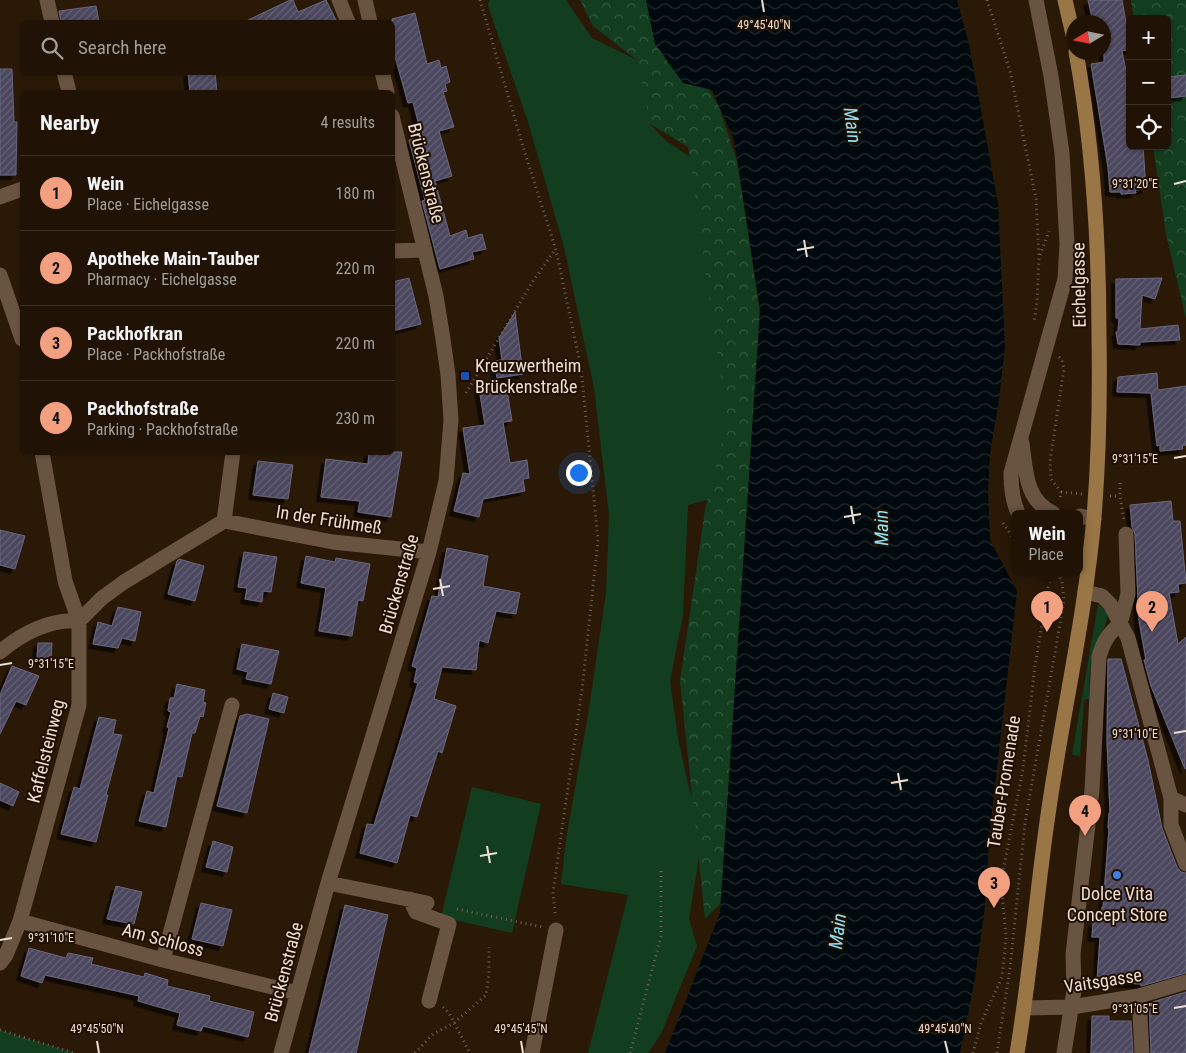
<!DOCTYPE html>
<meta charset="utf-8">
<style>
body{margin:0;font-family:"Roboto Condensed",sans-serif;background:#281c0f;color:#f1f3f6}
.controls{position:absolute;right:15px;top:15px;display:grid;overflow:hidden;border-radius:8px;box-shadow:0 1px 4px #0004}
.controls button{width:45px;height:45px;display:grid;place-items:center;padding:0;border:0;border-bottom:1px solid #3d3227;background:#201305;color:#f1f3f6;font:25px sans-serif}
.compass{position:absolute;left:1066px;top:15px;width:45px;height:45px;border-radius:50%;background:#201305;box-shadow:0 1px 4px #0004;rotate:260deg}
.you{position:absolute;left:578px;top:472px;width:18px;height:18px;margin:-12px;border:4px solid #fff;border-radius:50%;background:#1a73e8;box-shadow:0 0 0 8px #1a73e833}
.badge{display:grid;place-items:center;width:32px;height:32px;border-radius:50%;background:#f2a080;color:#111;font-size:16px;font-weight:700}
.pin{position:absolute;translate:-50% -41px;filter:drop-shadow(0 1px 2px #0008)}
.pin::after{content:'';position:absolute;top:26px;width:18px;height:15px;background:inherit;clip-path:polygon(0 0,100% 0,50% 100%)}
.popup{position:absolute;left:1011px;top:510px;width:72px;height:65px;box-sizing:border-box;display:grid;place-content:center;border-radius:8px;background:#201305;filter:drop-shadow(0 1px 4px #0005);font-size:16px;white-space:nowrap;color:#a29e9a}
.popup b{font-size:19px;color:#f1f3f6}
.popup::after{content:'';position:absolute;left:50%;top:100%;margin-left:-10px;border:10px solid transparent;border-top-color:#201305}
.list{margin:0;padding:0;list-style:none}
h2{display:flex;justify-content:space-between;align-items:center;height:65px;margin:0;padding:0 20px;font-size:21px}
h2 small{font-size:16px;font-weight:400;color:#a29e9a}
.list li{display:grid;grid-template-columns:32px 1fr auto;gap:15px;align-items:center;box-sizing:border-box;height:75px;padding:0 20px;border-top:1px solid #3d3227}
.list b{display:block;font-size:19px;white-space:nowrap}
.list p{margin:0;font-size:16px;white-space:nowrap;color:#a29e9a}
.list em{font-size:16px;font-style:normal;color:#a29e9a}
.icon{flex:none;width:28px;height:28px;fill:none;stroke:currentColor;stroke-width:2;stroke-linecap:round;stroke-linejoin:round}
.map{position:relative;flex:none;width:1186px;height:1053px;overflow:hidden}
.search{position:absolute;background:#201305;box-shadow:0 1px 4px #0004;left:20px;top:20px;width:375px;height:55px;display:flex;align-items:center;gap:12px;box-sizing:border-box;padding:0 18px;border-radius:8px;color:#a29e9a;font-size:19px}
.panel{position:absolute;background:#201305;box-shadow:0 1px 4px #0004;left:20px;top:90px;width:375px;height:365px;border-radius:8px}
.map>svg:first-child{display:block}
.green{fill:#123d1f}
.forest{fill:url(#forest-crowns)}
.water{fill:url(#water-waves)}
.building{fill:url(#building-hatch);stroke:#69667f;filter:url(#shadow)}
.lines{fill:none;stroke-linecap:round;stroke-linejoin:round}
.path{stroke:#726253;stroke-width:3;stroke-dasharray:1 4;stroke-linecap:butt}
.minor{stroke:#695441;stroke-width:15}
.major{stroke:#9a7646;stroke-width:15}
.ticks{fill:none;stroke:#ebded3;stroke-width:2}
.transit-dot{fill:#1a4fb4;stroke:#200f01;stroke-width:2}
.shop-dot{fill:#3f7fe0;stroke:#200f01;stroke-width:2}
.labels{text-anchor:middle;stroke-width:4;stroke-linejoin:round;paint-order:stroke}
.street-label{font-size:18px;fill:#ebded3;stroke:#200f01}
.poi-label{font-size:18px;fill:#ebded3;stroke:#200f01;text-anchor:start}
.water-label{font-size:19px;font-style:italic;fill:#8de1f7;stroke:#200f01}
.ticks-label{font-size:12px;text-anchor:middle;fill:#ebded3;stroke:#200f01;stroke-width:4;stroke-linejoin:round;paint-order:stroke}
</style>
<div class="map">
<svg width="1186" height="1053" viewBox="0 0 1186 1053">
<defs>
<pattern id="forest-crowns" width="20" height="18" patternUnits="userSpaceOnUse" patternTransform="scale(1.25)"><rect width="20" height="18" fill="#123d1f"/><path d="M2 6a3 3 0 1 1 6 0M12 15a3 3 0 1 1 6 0" fill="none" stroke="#35593f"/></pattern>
<pattern id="water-waves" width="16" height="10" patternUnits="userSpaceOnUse" patternTransform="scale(1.25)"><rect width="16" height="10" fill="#00090d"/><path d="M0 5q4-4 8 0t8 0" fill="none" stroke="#252c2f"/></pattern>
<pattern id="building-hatch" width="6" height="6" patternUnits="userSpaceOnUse" patternTransform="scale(1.25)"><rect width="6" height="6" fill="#4b475f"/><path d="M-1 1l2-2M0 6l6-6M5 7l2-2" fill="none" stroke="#656175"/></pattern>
<filter id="shadow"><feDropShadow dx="-4.5" dy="4.5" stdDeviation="0" flood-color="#0009"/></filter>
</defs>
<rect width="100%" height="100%" fill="#2a1907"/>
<!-- green -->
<path class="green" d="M489,0H566L592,38L647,65L652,100L650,124L666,141L701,164L723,220L728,467L711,499L688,505L683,615L670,681L678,738L689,788L699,815L700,851L689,919L697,946L661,1034L648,1053H588L628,895L561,884L566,839L588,715L606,593L609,515L594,388L564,247L528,122L488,6Z
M1098,604L1107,611C1110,623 1097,640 1093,652C1089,667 1090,684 1089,699L1084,700L1080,756L1072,755Z
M472,787L541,804L512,933L441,917Z
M0,1030L74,1053H0Z"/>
<!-- forest -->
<path class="forest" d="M580,0H657L719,107L738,164L760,314L744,758L732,892L705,919L680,681L705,510L727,423L688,147L650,124L638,61L593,26Z
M1131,0H1186V319L1166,234L1153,146H1167V19H1134Z"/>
<!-- water -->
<path class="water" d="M646,0H957L969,44L998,204L1005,347L998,407L990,453L988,493L990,540L1017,591L990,830L984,915L974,984L960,1053H665L720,913L760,309L734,140L712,90L683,83L655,44Z"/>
<!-- building -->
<path class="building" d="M290,0H293L298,12L326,0L337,22H244Z
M1088,0H1122L1130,45V49L1122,51L1128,80H1125L1130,118V146H1143L1146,189L1135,190L1136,193L1121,194V192H1110L1108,167L1091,64L1104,62V22H1093Z
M96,6L99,22H61L59,11Z
M415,13L427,64L439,60L441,68L446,66L450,82L445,84L447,91L443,92L454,127L439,131L452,176L435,181L450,236L466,230L468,238L482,234L486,249L472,252L474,259L440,269L422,201L425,200L409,140L422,137L413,102L408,103L392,46V19Z
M0,69H12L14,122H17L16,175H0Z
M188,72H215L217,92H190Z
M1186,75V96L1167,98V77Z
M409,278L421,324L392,331V282Z
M1162,278L1155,299L1142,295L1140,329L1178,325L1180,340L1140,342V345L1118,344L1116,332H1118L1119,318H1116V279Z
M515,312L523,374L497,378L494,361L502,360L499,338Z
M1157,373L1158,390L1186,386V445L1182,446L1183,449L1160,451V445L1157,446L1151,393L1117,392L1118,377Z
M506,384L512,421L503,422L510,463L527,460L529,478L523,479L525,491L483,499L479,517L454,511L463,473L470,474L463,428L485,425L479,388Z
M369,452H402L391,517L358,512L360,501L321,497L326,459L368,464Z
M258,461L293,465L288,499L253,495Z
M1171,501L1173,521H1180L1186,583L1178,584L1179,592L1169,593L1178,644L1186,637L1185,769L1151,686L1144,660H1146L1139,621L1135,534L1132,527L1130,505Z
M0,530L25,536L15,569L0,565Z
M447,548L488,556L483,586L520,593L516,614L496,611L488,643L479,640L476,670L442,667L434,699L456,706L442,753L438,751L417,817L410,815L397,863L360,853L367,824L374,825L418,683L414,682L417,668L412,666L432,596L438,597Z
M244,552L277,557L271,592L263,591L262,602L245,599L247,588L238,587Z
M306,556L335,562L336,558L370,564L363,601L358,600L352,636L319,631L326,588L301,583Z
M179,559L204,566L195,601L168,594L177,561Z
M118,607L141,612L135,641L122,638L118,648L93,644L98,622L112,626Z
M38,643H52L51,659H37Z
M242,644L279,651L271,684L246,679L248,672L237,669Z
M1108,659H1121L1148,760L1162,828L1177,867L1181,872L1186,873V973L1141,986V984L1097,981L1100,937H1092L1093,922H1101L1102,907L1103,908L1109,829L1108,828L1109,813H1110L1107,741Z
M12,666L39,676L26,705L16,701L0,734V695Z
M177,684L205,690L203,702L206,703L203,717L200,716L195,733H192L182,777L177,776L166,827L139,821L147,791L154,793L169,728L167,727L171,712L168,711L170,698H174Z
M273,693L288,697L284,713L269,709Z
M247,714L269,719L247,813L217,806L240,716Z
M99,717L116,720L113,734L122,735L106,795H108L96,842L61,834L74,787L80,789Z
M0,783L19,792L13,806L0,800Z
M213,841L233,847L227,872L206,867Z
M116,886L142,892L134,924L107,919Z
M201,903L232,910L223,946L192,939Z
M345,905L388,915L356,1053H309Z
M29,948L66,958L68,953L93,958L91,964L144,977L145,973L168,980L167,986L210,996L209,1001L254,1012L248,1037L203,1026L201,1031L177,1025L180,1013L138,1001L139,996L45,975L42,983L21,976Z
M1186,992V1053H1151L1149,1003Z
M1092,1016H1109V1021H1131L1133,1053H1091Z"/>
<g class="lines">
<!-- path -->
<path class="path" d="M480,0L524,150L556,250L581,368L598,540L582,690L553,892L555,914
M987,0L1010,71L1036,199L1039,258L1037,302L1034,323
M1040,255L1049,231
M1059,357L1062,360L1064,369L1050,461L1051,479L1061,492L1060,499
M466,393L533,281L555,250
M1120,483V496L1124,520
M1061,492L1082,494
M1110,496H1120
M1003,523L1014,539
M457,909L542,927
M443,1007L449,1013L470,1053
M0,1030L74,1053
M415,1053L433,1034L454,1023L486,995L489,974V947
M630,1053L661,936V871
M973,1053L981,1023L1002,977L1006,937L1001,881L1023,769L1035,666L1051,571
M997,1053L1010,968L1025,823L1064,601L1062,582L1057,571"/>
<!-- minor -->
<path class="minor" d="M47,0L52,22
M339,0L348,22
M365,0L370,22
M64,72L69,92
M382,72L387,92
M0,197L22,189
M392,251L425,250
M0,275L22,339
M1022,443C1026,471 1025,500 1053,513
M1018,513C1012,500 1011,488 1011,473L1065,279L1067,244L1062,153L1051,76L1036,0
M1080,516L1094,519
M224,521L233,452
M1085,592L1102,596L1110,604L1128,638L1171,798V825L1186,864
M79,621L102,598L124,582L224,521L333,542L429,552
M1120,624L1128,594L1126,534
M0,652C21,634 51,618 79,621
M1171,798L1186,805
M328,883L427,903
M410,899L416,912L449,924L429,1001
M20,921L163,960L297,993
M163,960L232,705
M0,963L6,955L20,921L79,705V621L65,581L42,452
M1139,996L1142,1053
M1025,1008L1072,1007L1139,996L1186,982
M281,1053L328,883L429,552L446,481L451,420L448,375L443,339L436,296L392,116
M532,1053L556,930
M1064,1053L1074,990L1073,954L1092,790L1099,657C1103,642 1108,634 1120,624"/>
<!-- major -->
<path class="major" d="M1065,0L1074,39
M1017,1053C1030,976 1036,899 1047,822C1061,720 1085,619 1094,517C1099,456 1100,396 1099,335C1099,240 1093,146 1076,52"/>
</g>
<!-- ticks -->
<path class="ticks" d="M762,0L764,12M1174,184L1186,181M804,240L807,257M797,250L814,247M1174,458L1186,456M851,506L854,524M844,517L861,514M440,579L443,596M433,589L450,586M0,665L12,663M1174,733L1186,731M898,773L901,790M891,783L908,780M487,846L490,863M480,856L497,853M0,940L12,938M1174,1008L1186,1006M97,1041L99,1053M521,1041L523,1053M945,1041L948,1053"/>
<!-- markers -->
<rect class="transit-dot" x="460" y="371" width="10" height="10" rx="2.5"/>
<circle class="shop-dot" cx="1117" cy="875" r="5"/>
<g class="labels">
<!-- street labels -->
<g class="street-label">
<text transform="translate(426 173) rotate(76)" y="6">Brückenstraße</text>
<text transform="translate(1079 285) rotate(-91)" y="6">Eichelgasse</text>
<text transform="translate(329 520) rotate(9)" y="6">In der Frühmeß</text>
<text transform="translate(399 584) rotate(-74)" y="6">Brückenstraße</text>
<text transform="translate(46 751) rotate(-76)" y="6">Kaffelsteinweg</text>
<text transform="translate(1004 782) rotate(-81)" y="6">Tauber-Promenade</text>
<text transform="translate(163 940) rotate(15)" y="6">Am Schloss</text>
<text transform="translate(284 972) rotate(-75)" y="6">Brückenstraße</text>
<text transform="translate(1103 981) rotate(-9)" y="6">Vaitsgasse</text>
</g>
<!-- poi labels -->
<g class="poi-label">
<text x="475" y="372">Kreuzwertheim<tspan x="475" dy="21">Brückenstraße</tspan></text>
<text x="1117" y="900" text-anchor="middle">Dolce Vita<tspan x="1117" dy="21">Concept Store</tspan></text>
</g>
<!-- water labels -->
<g class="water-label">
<text transform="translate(853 125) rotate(82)" y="7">Main</text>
<text transform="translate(881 528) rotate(-91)" y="7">Main</text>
<text transform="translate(837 931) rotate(-83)" y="7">Main</text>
</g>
</g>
<g class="ticks-label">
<text x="764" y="29">49°45'40"N</text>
<text x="1135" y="188">9°31'20"E</text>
<text x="1135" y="463">9°31'15"E</text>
<text x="51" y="668">9°31'15"E</text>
<text x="1135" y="738">9°31'10"E</text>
<text x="51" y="942">9°31'10"E</text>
<text x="1135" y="1013">9°31'05"E</text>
<text x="97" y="1033">49°45'50"N</text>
<text x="521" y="1033">49°45'45"N</text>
<text x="945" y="1033">49°45'40"N</text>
</g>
</svg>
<div class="controls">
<button>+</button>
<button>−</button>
<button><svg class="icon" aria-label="locate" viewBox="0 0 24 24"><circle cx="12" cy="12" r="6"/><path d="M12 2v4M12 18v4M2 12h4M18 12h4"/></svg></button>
</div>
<svg class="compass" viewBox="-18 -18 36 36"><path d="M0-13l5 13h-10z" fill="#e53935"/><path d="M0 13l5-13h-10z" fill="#a29e9a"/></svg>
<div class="you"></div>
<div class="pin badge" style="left:1047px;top:632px">1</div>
<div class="popup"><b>Wein</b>Place</div>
<div class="pin badge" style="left:1152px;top:632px">2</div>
<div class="pin badge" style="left:994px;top:908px">3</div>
<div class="pin badge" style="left:1085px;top:836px">4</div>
<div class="search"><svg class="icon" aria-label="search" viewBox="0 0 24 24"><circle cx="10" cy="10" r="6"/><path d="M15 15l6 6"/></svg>Search here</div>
<section class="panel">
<h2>Nearby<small>4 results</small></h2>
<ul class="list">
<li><span class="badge">1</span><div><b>Wein</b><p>Place · Eichelgasse</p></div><em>180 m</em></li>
<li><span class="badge">2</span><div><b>Apotheke Main-Tauber</b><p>Pharmacy · Eichelgasse</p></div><em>220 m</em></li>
<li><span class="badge">3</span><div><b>Packhofkran</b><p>Place · Packhofstraße</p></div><em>220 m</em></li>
<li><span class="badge">4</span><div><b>Packhofstraße</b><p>Parking · Packhofstraße</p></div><em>230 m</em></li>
</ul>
</section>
</div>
